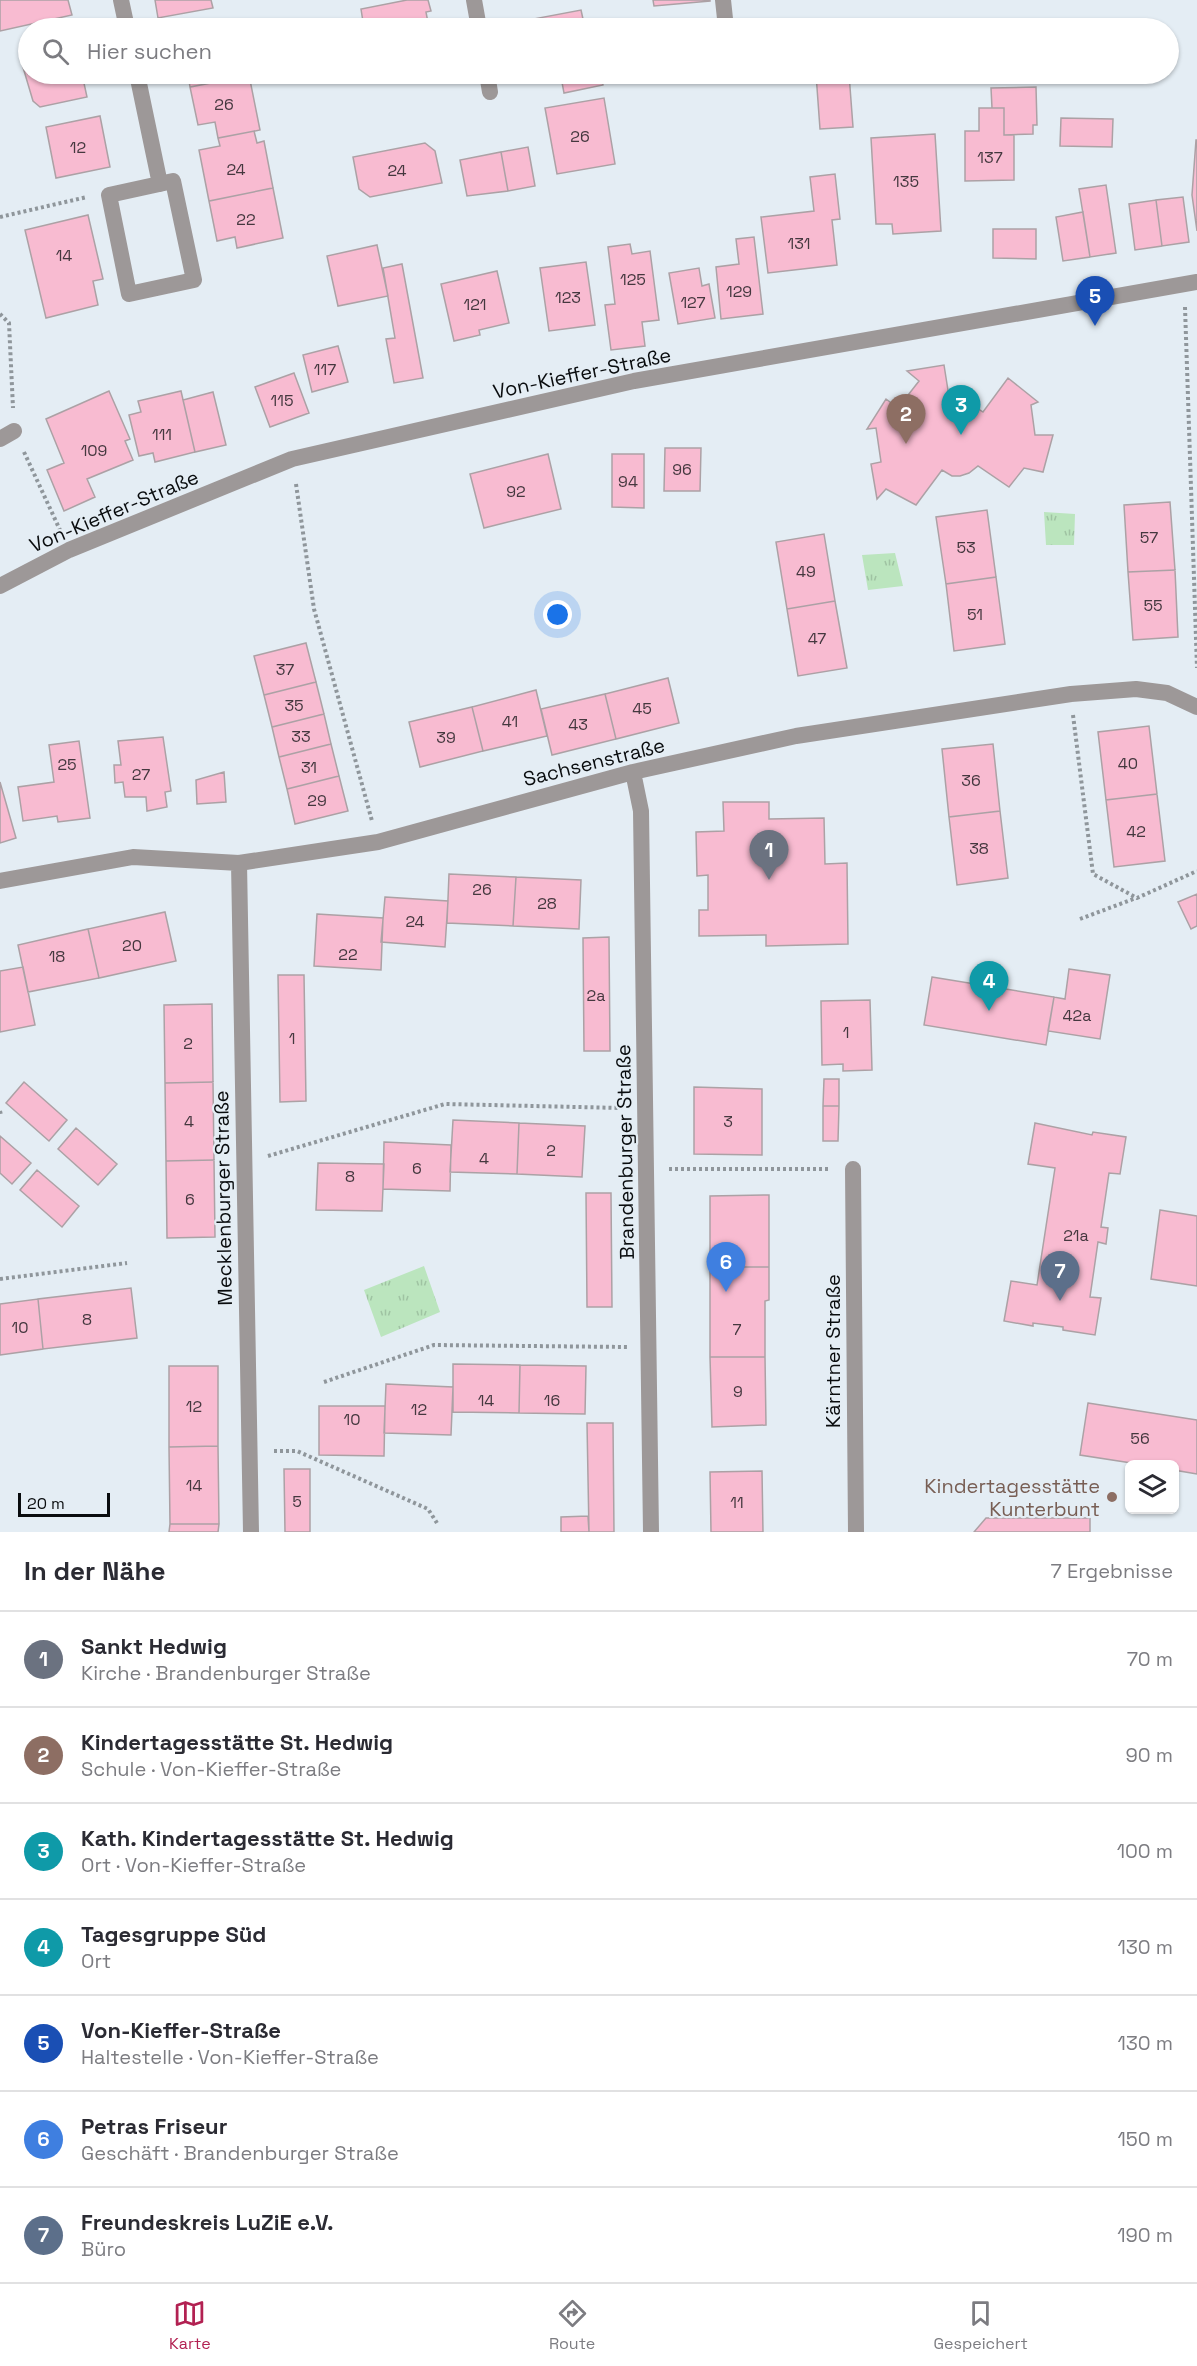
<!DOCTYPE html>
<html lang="de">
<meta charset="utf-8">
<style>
body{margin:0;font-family:"Space Grotesk",sans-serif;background:#f7f7f7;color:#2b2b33}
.controls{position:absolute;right:18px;bottom:18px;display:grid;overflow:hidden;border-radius:9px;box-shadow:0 2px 4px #0004}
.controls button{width:54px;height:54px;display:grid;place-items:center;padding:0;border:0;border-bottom:2px solid #e1e1e2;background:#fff;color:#2b2b33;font:30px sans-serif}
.scale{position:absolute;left:18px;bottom:15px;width:92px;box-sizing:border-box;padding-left:6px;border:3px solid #090c0e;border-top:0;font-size:16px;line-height:21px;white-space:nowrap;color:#090c0e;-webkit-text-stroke:4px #e4edf4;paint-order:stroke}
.you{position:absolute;left:558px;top:615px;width:21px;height:21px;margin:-15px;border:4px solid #fff;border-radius:50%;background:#1a73e8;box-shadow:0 0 0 9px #1a73e833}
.badge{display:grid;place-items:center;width:39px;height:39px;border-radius:50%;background:#b22152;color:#fff;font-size:20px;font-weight:700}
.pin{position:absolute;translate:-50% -50px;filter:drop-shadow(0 2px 3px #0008)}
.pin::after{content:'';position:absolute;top:32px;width:21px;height:18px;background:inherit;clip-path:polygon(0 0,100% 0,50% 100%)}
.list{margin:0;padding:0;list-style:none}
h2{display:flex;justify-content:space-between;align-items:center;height:78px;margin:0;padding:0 24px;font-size:26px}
h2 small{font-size:20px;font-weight:400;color:#7c7c81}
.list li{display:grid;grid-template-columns:39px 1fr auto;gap:18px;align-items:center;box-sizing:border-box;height:96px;padding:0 24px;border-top:2px solid #e1e1e2}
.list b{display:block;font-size:22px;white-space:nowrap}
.list p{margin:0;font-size:20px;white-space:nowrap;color:#7c7c81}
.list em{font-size:20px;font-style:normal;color:#7c7c81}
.icon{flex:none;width:33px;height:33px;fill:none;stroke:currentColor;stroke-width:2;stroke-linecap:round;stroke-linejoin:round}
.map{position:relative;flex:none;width:1197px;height:1532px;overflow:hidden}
.search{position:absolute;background:#fff;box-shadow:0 2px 4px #0004;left:18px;right:18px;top:18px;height:66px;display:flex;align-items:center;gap:15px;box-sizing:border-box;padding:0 21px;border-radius:33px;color:#7c7c81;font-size:22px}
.sheet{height:750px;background:#fff}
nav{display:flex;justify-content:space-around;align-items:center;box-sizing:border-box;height:84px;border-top:2px solid #e1e1e2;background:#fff;font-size:16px;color:#7c7c81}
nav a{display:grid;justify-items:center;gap:3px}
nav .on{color:#b22152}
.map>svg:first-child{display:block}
.park{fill:url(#park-tufts)}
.building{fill:#f8bbd1;stroke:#aca1a5;stroke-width:1.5}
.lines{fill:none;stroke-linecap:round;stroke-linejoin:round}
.path{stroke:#8f969b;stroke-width:4;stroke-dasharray:3 3;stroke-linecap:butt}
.service{stroke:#9d9898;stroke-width:16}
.minor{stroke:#9d9898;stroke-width:16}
.education-dot{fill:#8d6e63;stroke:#e4edf4;stroke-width:2}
.labels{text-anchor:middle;stroke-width:4.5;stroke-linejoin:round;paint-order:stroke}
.number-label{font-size:16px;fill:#45383f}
.street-label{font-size:20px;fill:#090c0e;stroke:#e4edf4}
.education-label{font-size:20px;fill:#785e54;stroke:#e4edf4;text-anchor:end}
</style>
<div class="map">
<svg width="1197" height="1532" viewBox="0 0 1197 1532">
<defs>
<pattern id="park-tufts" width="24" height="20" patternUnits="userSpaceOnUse" patternTransform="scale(1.5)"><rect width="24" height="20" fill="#bbe5be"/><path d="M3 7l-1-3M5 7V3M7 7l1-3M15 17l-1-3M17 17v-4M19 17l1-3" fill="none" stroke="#9fc3a2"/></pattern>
</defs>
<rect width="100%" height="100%" fill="#e4edf4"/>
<!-- park -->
<path class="park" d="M1044,512L1075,514L1074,545H1046Z
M895,553L903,586L868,590L862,555Z
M424,1266L440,1312L381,1337L364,1290Z"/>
<!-- building -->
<path class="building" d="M0,0H68L72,15L0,31Z
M155,0H211L213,8L158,18Z
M407,0H428L431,11L426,12L429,28H364L361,9Z
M653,0H710V1L654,6Z
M581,10L585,28H529L528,20Z
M28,57V74H82L87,97L40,107L33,101L22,64Z
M188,74H257L190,87Z
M537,74H601L603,85L564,93L561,77L539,81Z
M662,74H719L662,80Z
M816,74H849L853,127L820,129Z
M1064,74H1125V81L1064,80Z
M249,75L260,130L218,138L215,122L198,125L190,87Z
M1036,87L1037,125H1033V134L1004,135V108H992L991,88Z
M604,98L615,164L557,174L545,108Z
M979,108H1004V135H1014V180L965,181V131H979Z
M100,116L110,167L56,178L46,127Z
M1061,118L1113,119L1112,147L1060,146Z
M254,131L257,143L264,141L273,188L209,201L199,150L220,146L218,138Z
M935,134L941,231L893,234L892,224H876L871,138Z
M1196,140H1197V231L1192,195Z
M425,143L435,151L442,183L370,197L359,189L353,157Z
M528,147L535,186L508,191L501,152Z
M501,152L508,191L467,196L460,160Z
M835,174L840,219L832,220L837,265L768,273L761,217L814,211L810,177Z
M1106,185L1116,253L1090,257L1079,189Z
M273,188L283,238L237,248L235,237L217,241L209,201Z
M1183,197L1189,242L1162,246L1156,200Z
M1156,200L1162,246L1135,250L1129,204Z
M1083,212L1090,257L1063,261L1056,217Z
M88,215L103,279L93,281L98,305L46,318L25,230Z
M993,229H1036V259L993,258Z
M754,237L763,314L721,319L716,267L739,264L736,239Z
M630,244L632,254L650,251L659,320L642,322L645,346L611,350L605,305L615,304L608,247Z
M377,245L388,296L338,306L327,256Z
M586,262L595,325L549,331L540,268Z
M402,264L423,378L394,383L386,339L395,338L383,268Z
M699,268L702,286L709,284L715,318L678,324L669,273Z
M497,271L509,323L479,330L480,335L454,341L441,284Z
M338,346L348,382L312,392L303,355Z
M944,365L950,403L960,402L962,393L977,397L974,406L983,412L1008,378L1038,402L1031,405L1035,435H1053L1043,472L1024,468L1009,487L978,466L969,473L960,476H952L942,470L916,505L886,489L877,499L871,464L881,462L876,428L867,429L886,399L898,408L919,381L907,371Z
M294,373L309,413L270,427L255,387Z
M109,391L130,439L125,441L133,460L87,479L95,497L64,511L47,470L64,463L46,419Z
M181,391L195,452L155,462L153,453L139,456L129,415L141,412L138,401Z
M213,392L226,445L195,452L183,400Z
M665,448H701L700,491H664Z
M548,454L561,509L484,528L470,474Z
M612,454H644V508L612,507Z
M1170,502L1175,570L1128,572L1124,505Z
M987,510L996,577L946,584L936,517Z
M824,534L835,601L787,609L776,542Z
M1175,570L1178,637L1133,640L1128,572Z
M996,577L1005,644L954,651L946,584Z
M835,601L847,668L798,676L787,609Z
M306,643L316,682L264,695L254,656Z
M668,678L679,723L616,739L605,694Z
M316,682L324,714L272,727L264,695Z
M536,690L547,736L483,751L472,707Z
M605,694L616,739L552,755L541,709Z
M472,707L483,751L420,767L409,722Z
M324,714L331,744L279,757L272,727Z
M1149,726L1157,794L1106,800L1098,732Z
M163,737L171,791L165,792L167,807L147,811L146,797H125L123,782L115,783L114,765H121L118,741Z
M79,741L90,818L58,822L57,816L23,821L18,787L54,782L49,745Z
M331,744L339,776L287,789L279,757Z
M993,744L1000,811L949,817L942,749Z
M224,772L226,802L197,804L196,780Z
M339,776L348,811L295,824L287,789Z
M0,782L16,838L0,843Z
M1157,794L1165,861L1114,867L1106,800Z
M723,802H769V819L824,818L825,864L847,863L848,944L766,946V935L699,936V910H708V875L697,876L696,832L724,831Z
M1000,811L1008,878L957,885L949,817Z
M449,874L516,877L513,926L447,923Z
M516,877L581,880L579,929L513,926Z
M1197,894V926L1191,929L1178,902Z
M385,897L448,901L445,947L381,942Z
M165,912L176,961L99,978L88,929Z
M317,914L383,918L381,970L314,966Z
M88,929L99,978L28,992L18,945Z
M609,937L610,1051H584L583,938Z
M23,967L35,1025L0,1032V971Z
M1069,969L1110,975L1100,1039L1048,1031L1054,997L1065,999Z
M278,975H304L306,1101L280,1102Z
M932,977L1054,997L1046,1045L924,1025Z
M870,1000L872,1070L843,1071V1064L822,1065L821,1001Z
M212,1004L213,1082L165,1083L164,1005Z
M824,1079H839V1106H823Z
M24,1082L67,1120L49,1141L6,1103Z
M213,1082L214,1160L166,1161L165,1083Z
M694,1087L762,1089V1155L694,1154Z
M823,1106H839L838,1141H823Z
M453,1120L519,1123L517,1174L450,1172Z
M519,1123L585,1126L582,1177L517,1174Z
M1035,1123L1092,1135L1093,1132L1126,1137L1120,1174L1109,1173L1101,1227L1108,1228L1106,1244L1098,1242L1090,1297L1101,1298L1095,1335L1063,1330V1327L1033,1323V1326L1004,1321L1011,1281L1037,1285L1055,1168L1028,1164Z
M76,1128L117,1164L98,1185L58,1149Z
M0,1136L31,1163L12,1184L0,1173Z
M384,1142L451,1145L450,1191L383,1189Z
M214,1160L215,1237L167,1238L166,1161Z
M318,1163L384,1164L382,1211L316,1210Z
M37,1170L79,1206L62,1227L20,1190Z
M586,1193H611L612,1307H587Z
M769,1195V1267H710V1196Z
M1160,1210L1197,1216V1286L1151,1279Z
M710,1267H769V1300L765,1301V1357H710Z
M131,1288L137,1338L43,1349L38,1299Z
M38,1299L43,1349L0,1355V1304Z
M710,1357H765L766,1425L712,1427Z
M453,1364L520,1365L519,1413L453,1412Z
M520,1365L586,1366L585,1414L519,1413Z
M169,1366H218V1446L169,1447Z
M386,1384L453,1387L451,1435L384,1433Z
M1088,1403L1197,1420V1474L1174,1470V1464H1138L1080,1455Z
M319,1406H385L384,1456L319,1455Z
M587,1423H613L614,1532H589Z
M218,1446L219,1524H170L169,1447Z
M284,1469H310V1532H285Z
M762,1471L763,1532H711L710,1472Z
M588,1516L589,1532H561V1517Z
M986,1518H1090V1532H974Z
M170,1524H219L218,1532H169Z"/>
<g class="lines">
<!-- path -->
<path class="path" d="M0,217L87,197
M1185,307L1197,668
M0,314L9,323L13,408
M24,452L60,530
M296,484L314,609L372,821
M1073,715L1093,874L1137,898L1197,871
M1080,919L1136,898
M0,1111L1,1115
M268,1156L445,1104L622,1108
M669,1169H829
M0,1279L127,1263
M324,1382L434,1345L627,1347
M274,1451H297L428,1509L437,1523"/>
<!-- service -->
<path class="service" d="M853,1169L856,1532"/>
<!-- minor -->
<path class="minor" d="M121,0L127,28
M474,0L479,28
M723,0L726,28
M137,74L160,184
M487,74L490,92
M173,181L194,280L129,294L109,195Z
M0,439L14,431
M0,586L69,550L292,459L634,381L1197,282
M633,772L641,811L651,1532
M239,863L251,1532
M0,881L133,857L239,863L378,842L633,772L796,736L1071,694L1136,689L1167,693L1197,707"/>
</g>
<!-- markers -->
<circle class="education-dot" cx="1112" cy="1497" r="6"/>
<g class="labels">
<!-- number labels -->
<g class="number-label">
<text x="224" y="110">26</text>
<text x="580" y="142">26</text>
<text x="78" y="153">12</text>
<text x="990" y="163">137</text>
<text x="236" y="175">24</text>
<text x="397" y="176">24</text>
<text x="906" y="187">135</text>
<text x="246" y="225">22</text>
<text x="799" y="249">131</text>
<text x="64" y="261">14</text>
<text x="633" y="285">125</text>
<text x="739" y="297">129</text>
<text x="568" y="303">123</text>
<text x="693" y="308">127</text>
<text x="475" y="310">121</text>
<text x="325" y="375">117</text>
<text x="282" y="406">115</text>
<text x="162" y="440">111</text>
<text x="94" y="456">109</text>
<text x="682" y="475">96</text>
<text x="628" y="487">94</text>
<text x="516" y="497">92</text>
<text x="1149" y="543">57</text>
<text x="966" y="553">53</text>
<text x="806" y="577">49</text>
<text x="1153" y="611">55</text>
<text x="975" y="620">51</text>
<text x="817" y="644">47</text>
<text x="285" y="675">37</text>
<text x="294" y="711">35</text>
<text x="642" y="714">45</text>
<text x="510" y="727">41</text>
<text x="578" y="730">43</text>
<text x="301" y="742">33</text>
<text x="446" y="743">39</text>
<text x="1128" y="769">40</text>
<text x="67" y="770">25</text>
<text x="309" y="773">31</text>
<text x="141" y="780">27</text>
<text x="971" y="786">36</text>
<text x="317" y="806">29</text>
<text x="1136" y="837">42</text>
<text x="979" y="854">38</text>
<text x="482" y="895">26</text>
<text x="547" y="909">28</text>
<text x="415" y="927">24</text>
<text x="132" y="951">20</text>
<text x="348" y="960">22</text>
<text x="57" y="962">18</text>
<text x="596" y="1001">2a</text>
<text x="1077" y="1021">42a</text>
<text x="846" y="1038">1</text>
<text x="292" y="1044">1</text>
<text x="188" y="1049">2</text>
<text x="189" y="1127">4</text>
<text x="728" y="1127">3</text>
<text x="551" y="1156">2</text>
<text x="484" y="1164">4</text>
<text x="417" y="1174">6</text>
<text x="350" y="1182">8</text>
<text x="190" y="1205">6</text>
<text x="1076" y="1241">21a</text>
<text x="87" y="1325">8</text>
<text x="20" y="1333">10</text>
<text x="737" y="1335">7</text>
<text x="738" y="1397">9</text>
<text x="486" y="1406">14</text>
<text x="552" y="1406">16</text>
<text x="194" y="1412">12</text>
<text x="419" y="1415">12</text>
<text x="352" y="1425">10</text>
<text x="1140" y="1444">56</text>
<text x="194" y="1491">14</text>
<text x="297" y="1507">5</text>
<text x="737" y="1508">11</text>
</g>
<!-- street labels -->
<g class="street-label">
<text transform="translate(582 373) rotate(-12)" y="7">Von-Kieffer-Straße</text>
<text transform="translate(114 511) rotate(-23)" y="7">Von-Kieffer-Straße</text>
<text transform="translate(594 762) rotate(-14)" y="7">Sachsenstraße</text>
<text transform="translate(625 1152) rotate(-91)" y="7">Brandenburger Straße</text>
<text transform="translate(223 1198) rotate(-91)" y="7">Mecklenburger Straße</text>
<text transform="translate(833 1351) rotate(-90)" y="7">Kärntner Straße</text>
</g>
<!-- education labels -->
<g class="education-label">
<text x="1100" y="1493">Kindertagesstätte<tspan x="1100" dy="23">Kunterbunt</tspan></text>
</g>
</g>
</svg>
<div class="controls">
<button><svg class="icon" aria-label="layers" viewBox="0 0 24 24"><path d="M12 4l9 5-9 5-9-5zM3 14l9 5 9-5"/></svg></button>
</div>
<div class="scale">20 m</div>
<div class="you"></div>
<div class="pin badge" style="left:769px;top:880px;background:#6b7280">1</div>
<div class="pin badge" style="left:906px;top:444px;background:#8d6e63">2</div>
<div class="pin badge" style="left:961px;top:435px;background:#0f9aa8">3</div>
<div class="pin badge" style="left:989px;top:1011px;background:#0f9aa8">4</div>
<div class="pin badge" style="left:1095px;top:326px;background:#1a4fb4">5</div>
<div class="pin badge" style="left:726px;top:1292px;background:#3f7fe0">6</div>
<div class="pin badge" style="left:1060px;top:1301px;background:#5c6f8a">7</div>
<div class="search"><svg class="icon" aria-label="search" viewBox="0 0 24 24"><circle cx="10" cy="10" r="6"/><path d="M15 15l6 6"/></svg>Hier suchen</div>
</div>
<section class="sheet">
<h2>In der Nähe<small>7 Ergebnisse</small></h2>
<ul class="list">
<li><span class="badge" style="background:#6b7280">1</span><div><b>Sankt Hedwig</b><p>Kirche · Brandenburger Straße</p></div><em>70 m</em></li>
<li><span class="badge" style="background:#8d6e63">2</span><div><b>Kindertagesstätte St. Hedwig</b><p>Schule · Von-Kieffer-Straße</p></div><em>90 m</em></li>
<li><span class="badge" style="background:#0f9aa8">3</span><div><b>Kath. Kindertagesstätte St. Hedwig</b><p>Ort · Von-Kieffer-Straße</p></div><em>100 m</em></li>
<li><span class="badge" style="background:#0f9aa8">4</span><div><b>Tagesgruppe Süd</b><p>Ort</p></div><em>130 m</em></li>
<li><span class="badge" style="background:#1a4fb4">5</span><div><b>Von-Kieffer-Straße</b><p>Haltestelle · Von-Kieffer-Straße</p></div><em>130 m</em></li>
<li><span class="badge" style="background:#3f7fe0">6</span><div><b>Petras Friseur</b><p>Geschäft · Brandenburger Straße</p></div><em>150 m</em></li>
<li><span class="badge" style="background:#5c6f8a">7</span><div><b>Freundeskreis LuZiE e.V.</b><p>Büro</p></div><em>190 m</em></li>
</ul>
</section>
<nav>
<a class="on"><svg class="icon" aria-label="map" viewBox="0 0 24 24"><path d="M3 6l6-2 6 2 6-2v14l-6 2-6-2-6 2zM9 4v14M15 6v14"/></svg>Karte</a>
<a><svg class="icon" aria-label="directions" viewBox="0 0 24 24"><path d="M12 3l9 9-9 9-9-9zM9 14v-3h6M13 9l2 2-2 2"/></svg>Route</a>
<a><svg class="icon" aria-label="saved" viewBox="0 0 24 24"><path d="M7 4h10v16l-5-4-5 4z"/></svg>Gespeichert</a>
</nav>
